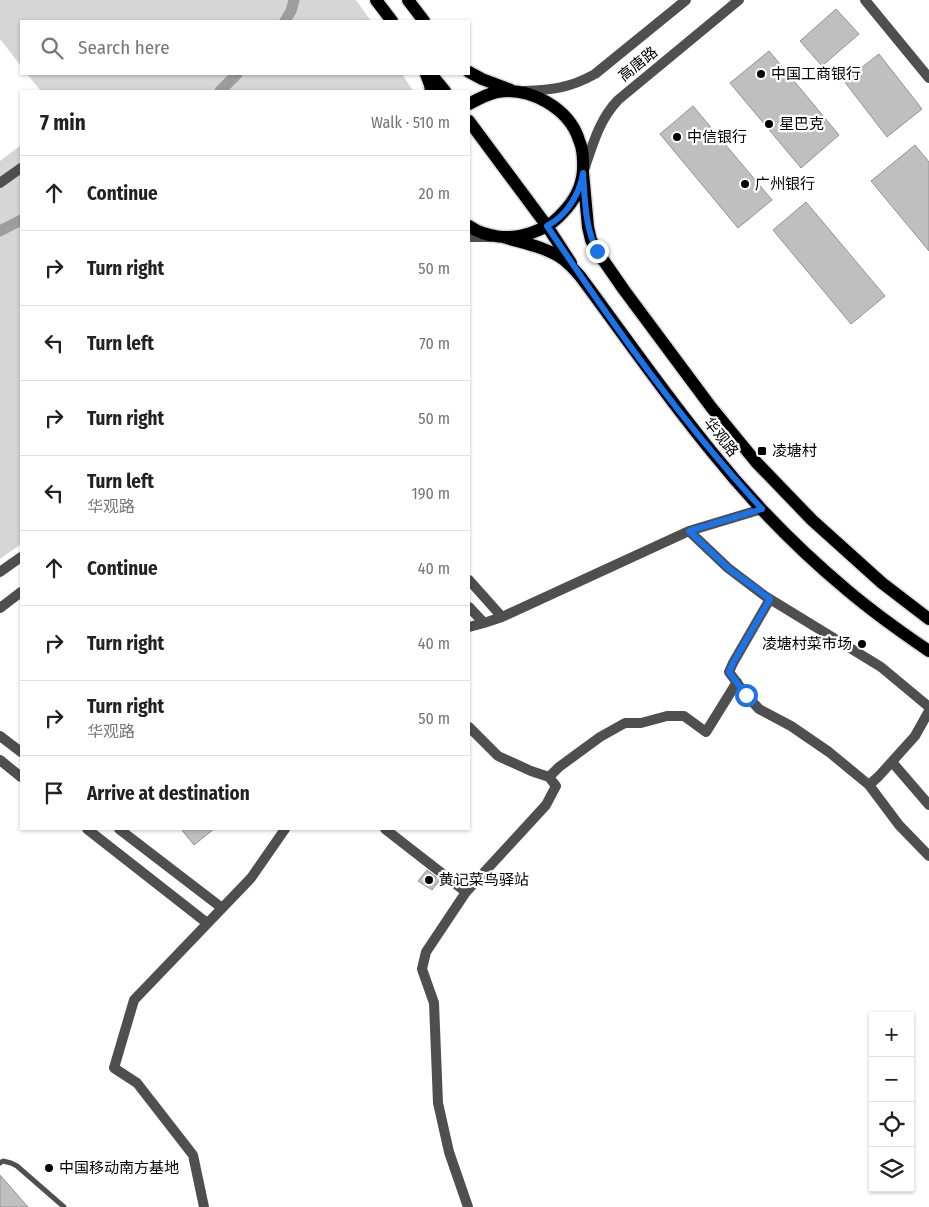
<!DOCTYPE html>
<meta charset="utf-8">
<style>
body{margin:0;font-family:"Fira Sans Condensed","Noto Sans SC",sans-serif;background:#f6f6f6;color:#222}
.controls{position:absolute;right:15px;bottom:15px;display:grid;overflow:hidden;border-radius:0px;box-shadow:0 1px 4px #0004}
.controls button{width:45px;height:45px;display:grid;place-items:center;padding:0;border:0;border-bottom:1px solid #e0e0e0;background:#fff;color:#222;font:25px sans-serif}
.stop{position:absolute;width:15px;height:15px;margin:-11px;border:4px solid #1a73e8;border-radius:50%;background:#fff}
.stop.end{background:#1a73e8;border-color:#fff;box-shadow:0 1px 5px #0008}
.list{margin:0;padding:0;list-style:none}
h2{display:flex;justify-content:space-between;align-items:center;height:65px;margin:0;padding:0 20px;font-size:21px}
h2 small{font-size:16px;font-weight:400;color:#767676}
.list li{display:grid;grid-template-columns:32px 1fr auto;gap:15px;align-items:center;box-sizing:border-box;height:75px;padding:0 20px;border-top:1px solid #e0e0e0}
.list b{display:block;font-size:19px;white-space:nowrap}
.list p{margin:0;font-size:16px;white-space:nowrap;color:#767676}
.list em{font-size:16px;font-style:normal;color:#767676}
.icon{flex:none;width:28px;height:28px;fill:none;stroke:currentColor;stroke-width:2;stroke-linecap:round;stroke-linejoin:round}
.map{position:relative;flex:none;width:929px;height:1207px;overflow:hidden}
.search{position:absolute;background:#fff;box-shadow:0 1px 4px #0004;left:20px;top:20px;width:450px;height:55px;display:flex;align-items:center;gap:12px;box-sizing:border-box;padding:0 18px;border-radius:0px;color:#767676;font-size:19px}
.panel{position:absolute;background:#fff;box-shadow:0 1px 4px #0004;left:20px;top:90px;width:450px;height:740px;border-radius:0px}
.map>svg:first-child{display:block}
.green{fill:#d6d6d6}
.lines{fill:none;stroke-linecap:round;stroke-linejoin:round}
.canal{stroke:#9d9d9d;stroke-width:11}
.building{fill:#bfbfbf;stroke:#939393}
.primary-casing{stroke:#dbdbdb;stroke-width:15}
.service{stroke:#4f4f4f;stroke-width:5}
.minor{stroke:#4f4f4f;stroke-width:10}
.tertiary{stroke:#4f4f4f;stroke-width:10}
.primary{stroke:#000;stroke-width:12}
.route{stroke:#1a73e8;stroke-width:6}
.poi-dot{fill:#000;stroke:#fff;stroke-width:2}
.labels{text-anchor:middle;stroke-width:4.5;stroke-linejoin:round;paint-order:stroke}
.street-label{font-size:15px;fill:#000;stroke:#fff}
.poi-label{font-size:15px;fill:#000;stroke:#fff;text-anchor:start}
</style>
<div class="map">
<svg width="929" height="1207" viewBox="0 0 929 1207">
<rect width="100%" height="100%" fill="#fff"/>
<!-- green -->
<path class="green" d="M0,0H356L371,21H21V66L0,39Z
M27,74H402L413,91H41Z
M21,145V544L0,559V161Z"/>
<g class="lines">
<!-- canal -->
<path class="canal" d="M285,21L291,11L294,0
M220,91L237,74
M0,231L21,220"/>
</g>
<!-- building -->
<path class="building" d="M836,9L859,34L822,66L800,41Z
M769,51L839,135L801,168L730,83Z
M879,54L922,109L887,137L844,81Z
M693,106L772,200L738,228L660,134Z
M915,145L929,162V251L871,181Z
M806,202L885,296L851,324L773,230Z
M181,829H214L194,845Z
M427,870L440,880L432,890L418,881Z
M0,1175L28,1207H0Z"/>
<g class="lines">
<!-- primary casing -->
<g class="primary-casing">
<path id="primary" d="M376,0L392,21
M408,0L424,21
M469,72L482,79L511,90
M426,74L430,85L431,91
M431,74L445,91
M469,104C478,99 487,94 497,92C529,86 569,108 579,140C582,147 583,155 583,162C584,180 579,194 567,208C555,222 548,227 531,233C511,240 486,238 469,226
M469,121L547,226L571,263
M583,173L588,227L591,240L597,251L624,290L711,407L756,462L812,520L882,583L929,619
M503,237C523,243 546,247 563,259C569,264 575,270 580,276C624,335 665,395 712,452C752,502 798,549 847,590C873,612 901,632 929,651"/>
</g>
<!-- service -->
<path class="service" d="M0,1163L3,1161L11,1163L17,1166L64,1207"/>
<!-- minor -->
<path class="minor" d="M865,0L929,78
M0,183L21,168
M689,531L728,568L765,596L881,667L929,707
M469,580L502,617
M770,599L733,663L729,672L746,695L759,709L791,726L829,752L869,785L879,776L915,736L929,711
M469,607L484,623
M469,627L484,623L502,617L689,531L762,509
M469,727L498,756L531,771L549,777
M0,736L21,752
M0,760L21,777
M892,762L929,805
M869,785L899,825L929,856
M87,829L207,923
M119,829L222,908
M385,829L466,892
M204,1207L193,1155L137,1083L114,1068L134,1000L251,878L285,829
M468,1207L449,1152L438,1103L434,1003L422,969L426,952L466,892L546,805L556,786L549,777L559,767L600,737L625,723H641L667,716H684L706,732L737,682"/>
<!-- tertiary -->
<path class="tertiary" d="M524,91C552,90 570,88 595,74L686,0
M584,170C593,144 599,120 618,100L739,0
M469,237H490
M0,572L21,557
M0,608L21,592"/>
<!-- primary -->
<use href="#primary" class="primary"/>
</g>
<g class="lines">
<!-- route -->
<path class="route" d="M597,251C585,227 585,200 583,173C580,194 566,216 547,226C613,325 682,422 762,509L689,531L728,568L770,599L733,663L729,672L746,695"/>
</g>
<!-- markers -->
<g class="poi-dot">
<circle cx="761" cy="74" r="5"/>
<circle cx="769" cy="124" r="5"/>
<circle cx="677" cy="137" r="5"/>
<circle cx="745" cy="184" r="5"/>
<rect x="757" y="446" width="10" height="10" rx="2.5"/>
<circle cx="862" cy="644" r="5"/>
<circle cx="429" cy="880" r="5"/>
<circle cx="49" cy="1168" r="5"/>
</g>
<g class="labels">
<!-- street labels -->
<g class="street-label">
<text transform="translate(638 64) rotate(-39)" y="5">高唐路</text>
<text transform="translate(721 437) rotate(51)" y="5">华观路</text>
</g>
<!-- poi labels -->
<g class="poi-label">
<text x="771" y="79">中国工商银行</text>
<text x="779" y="129">星巴克</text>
<text x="687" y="142">中信银行</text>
<text x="755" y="189">广州银行</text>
<text x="772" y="456">凌塘村</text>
<text x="852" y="649" text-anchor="end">凌塘村菜市场</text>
<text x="439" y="885">黄记菜鸟驿站</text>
<text x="59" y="1173">中国移动南方基地</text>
</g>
</g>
</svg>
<div class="controls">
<button>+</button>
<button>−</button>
<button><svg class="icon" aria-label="locate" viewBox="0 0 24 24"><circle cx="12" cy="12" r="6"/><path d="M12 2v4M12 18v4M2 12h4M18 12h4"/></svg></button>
<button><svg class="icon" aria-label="layers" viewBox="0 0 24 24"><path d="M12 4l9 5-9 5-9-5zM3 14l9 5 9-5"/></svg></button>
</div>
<div class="stop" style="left:746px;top:695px"></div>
<div class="stop end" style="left:597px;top:251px"></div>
<div class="search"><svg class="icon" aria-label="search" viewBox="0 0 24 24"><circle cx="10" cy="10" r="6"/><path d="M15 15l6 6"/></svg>Search here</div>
<section class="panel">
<h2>7 min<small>Walk · 510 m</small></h2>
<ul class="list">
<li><svg class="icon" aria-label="ahead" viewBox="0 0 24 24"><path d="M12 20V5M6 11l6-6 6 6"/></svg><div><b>Continue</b></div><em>20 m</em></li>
<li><svg class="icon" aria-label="right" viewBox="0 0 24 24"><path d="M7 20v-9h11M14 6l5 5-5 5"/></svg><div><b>Turn right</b></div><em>50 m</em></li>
<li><svg class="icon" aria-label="left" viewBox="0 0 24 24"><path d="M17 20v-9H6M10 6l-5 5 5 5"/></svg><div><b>Turn left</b></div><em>70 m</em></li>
<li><svg class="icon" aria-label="right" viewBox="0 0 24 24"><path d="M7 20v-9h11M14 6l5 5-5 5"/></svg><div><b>Turn right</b></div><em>50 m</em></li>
<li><svg class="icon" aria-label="left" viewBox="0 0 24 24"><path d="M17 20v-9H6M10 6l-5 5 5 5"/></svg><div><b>Turn left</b><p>华观路</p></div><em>190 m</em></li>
<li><svg class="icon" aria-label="ahead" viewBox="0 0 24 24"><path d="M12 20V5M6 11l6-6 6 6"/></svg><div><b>Continue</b></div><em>40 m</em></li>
<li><svg class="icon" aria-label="right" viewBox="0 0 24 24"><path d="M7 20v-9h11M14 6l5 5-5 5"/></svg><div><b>Turn right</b></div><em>40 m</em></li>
<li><svg class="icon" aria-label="right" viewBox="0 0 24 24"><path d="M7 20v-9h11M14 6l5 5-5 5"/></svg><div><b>Turn right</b><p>华观路</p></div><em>50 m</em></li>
<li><svg class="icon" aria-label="arrive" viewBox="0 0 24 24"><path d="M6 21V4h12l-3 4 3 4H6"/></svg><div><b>Arrive at destination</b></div></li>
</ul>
</section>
</div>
